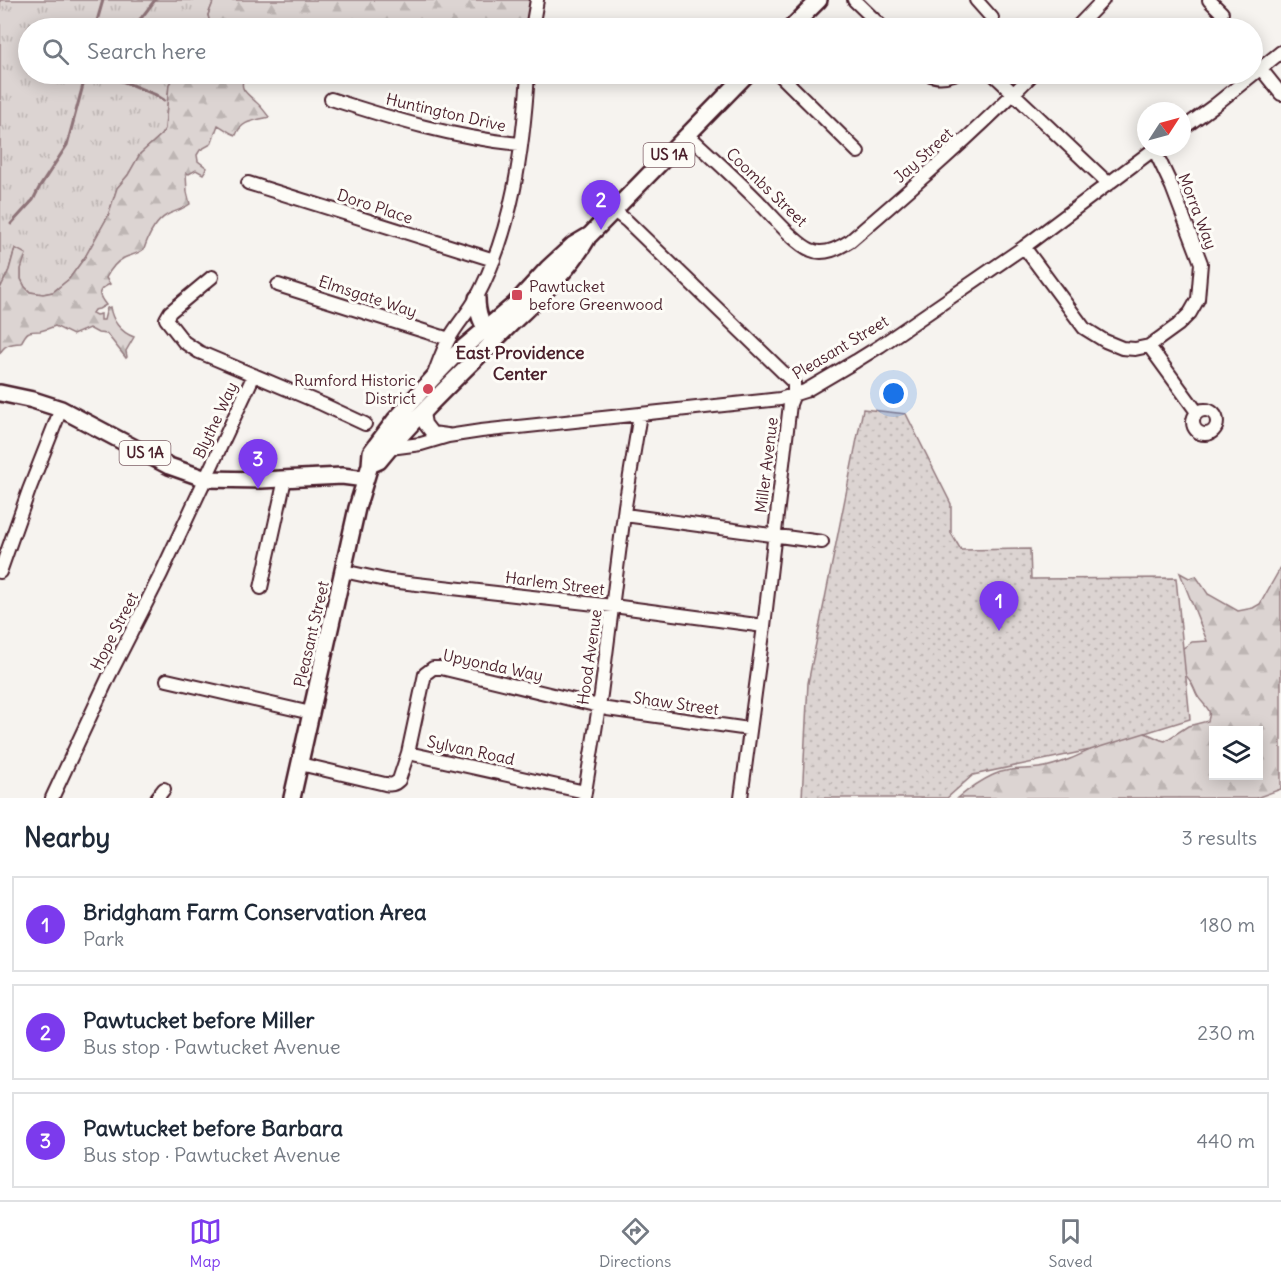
<!DOCTYPE html>
<meta charset="utf-8">
<style>
body{margin:0;font-family:Delius,sans-serif;background:#f6f6f7;color:#1f2937}
.controls{position:absolute;right:18px;bottom:18px;display:grid;overflow:hidden;border-radius:0px;box-shadow:0 3px 15px #0003}
.controls button{width:54px;height:54px;display:grid;place-items:center;padding:0;border:0;border-bottom:2px solid #e0e1e3;background:#fff;color:#1f2937;font:30px sans-serif}
.compass{position:absolute;left:1137px;top:102px;width:54px;height:54px;border-radius:50%;background:#fff;box-shadow:0 3px 15px #0003;rotate:54deg}
.you{position:absolute;left:894px;top:394px;width:21px;height:21px;margin:-15px;border:4px solid #fff;border-radius:50%;background:#1a73e8;box-shadow:0 0 0 9px #1a73e833}
.badge{display:grid;place-items:center;width:39px;height:39px;border-radius:50%;background:#7c3aed;color:#fff;font-size:20px;font-weight:700}
.pin{position:absolute;translate:-50% -50px;filter:drop-shadow(0 2px 3px #0008)}
.pin::after{content:'';position:absolute;top:32px;width:21px;height:18px;background:inherit;clip-path:polygon(0 0,100% 0,50% 100%)}
.list{margin:0;padding:0;list-style:none}
h2{display:flex;justify-content:space-between;align-items:center;height:78px;margin:0;padding:0 24px;font-size:26px}
h2 small{font-size:20px;font-weight:400;color:#747a83}
.list li{display:grid;grid-template-columns:39px 1fr auto;gap:18px;align-items:center;box-sizing:border-box;height:96px;margin:0 12px 12px;padding:0 12px;border:2px solid #e0e1e3;border-radius:0px}
.list b{display:block;font-size:22px;white-space:nowrap}
.list p{margin:0;font-size:20px;white-space:nowrap;color:#747a83}
.list em{font-size:20px;font-style:normal;color:#747a83}
.icon{flex:none;width:33px;height:33px;fill:none;stroke:currentColor;stroke-width:2;stroke-linecap:round;stroke-linejoin:round}
.map{position:relative;flex:none;width:1281px;height:798px;overflow:hidden}
.search{position:absolute;background:#fff;box-shadow:0 3px 15px #0003;left:18px;right:18px;top:18px;height:66px;display:flex;align-items:center;gap:15px;box-sizing:border-box;padding:0 21px;border-radius:33px;color:#747a83;font-size:22px}
.sheet{height:402px;background:#fff}
nav{display:flex;justify-content:space-around;align-items:center;box-sizing:border-box;height:84px;border-top:2px solid #e0e1e3;background:#fff;font-size:16px;color:#747a83}
nav a{display:grid;justify-items:center;gap:3px}
nav .on{color:#7c3aed}
.map>svg:first-child{display:block}
.grass{fill:url(#grass-tufts);stroke:#937a7e;stroke-width:1.5}
.forest{fill:url(#forest-firs);stroke:#937a7e;stroke-width:1.5;fill-rule:evenodd}
.park{fill:url(#park-dots);stroke:#937a7e;stroke-width:1.5}
.lines{fill:none;stroke-linecap:round;stroke-linejoin:round}
.stream{stroke:#8e7378;stroke-width:3}
.minor-casing{stroke:#4a1f2b;stroke-width:16}
.major-casing{stroke:#4a1f2b;stroke-width:20}
.minor{stroke:#fdfcf7;stroke-width:12}
.major{stroke:#fdfcf7;stroke-width:15}
.poi-dot{fill:#d1495b;stroke:#fdfcf7;stroke-width:2}
.labels{text-anchor:middle;stroke-width:6;stroke-linejoin:round;paint-order:stroke}
.shield{fill:#fdfcf7;stroke:#806168;stroke-width:1.5}
.shield-label{font-size:15px;font-weight:bold;fill:#4a1f2b}
.street-label{font-size:16px;fill:#4a1f2b;stroke:#fdfcf7}
.poi-label{font-size:16px;fill:#4a1f2b;stroke:#fdfcf7;text-anchor:start}
.neighbourhood-label{font-size:18px;font-weight:bold;fill:#4a1f2b;stroke:#fdfcf7}
</style>
<div class="map">
<svg width="1281" height="798" viewBox="0 0 1281 798">
<defs>
<pattern id="grass-tufts" width="24" height="20" patternUnits="userSpaceOnUse" patternTransform="scale(1.5)"><rect width="24" height="20" fill="#dcd4d2"/><path d="M3 7l-1-3M5 7V3M7 7l1-3M15 17l-1-3M17 17v-4M19 17l1-3" fill="none" stroke="#beb6b4"/></pattern>
<pattern id="forest-firs" width="22" height="20" patternUnits="userSpaceOnUse" patternTransform="scale(1.5)"><rect width="22" height="20" fill="#dcd4d2"/><path d="M5 1l3.5 6h-7zM16 11l3.5 6h-7z" fill="#beb6b4"/></pattern>
<pattern id="park-dots" width="8" height="8" patternUnits="userSpaceOnUse" patternTransform="scale(1.5)"><rect width="8" height="8" fill="#dcd4d2"/><path d="M2 2h.1M6 6h.1" fill="none" stroke="#beb6b4" stroke-width="1.8" stroke-linecap="round"/></pattern>
</defs>
<rect width="100%" height="100%" fill="#f6f3ef"/>
<filter id="ink" filterUnits="userSpaceOnUse"><feTurbulence type="fractalNoise" baseFrequency=".0167" numOctaves="2"/><feDisplacementMap in="SourceGraphic" scale="12" xChannelSelector="R" yChannelSelector="G"/><feConvolveMatrix kernelMatrix="1 2 1 2 8 2 1 2 1" color-interpolation-filters="sRGB"/></filter>
<g filter="url(#ink)">
<!-- grass -->
<path class="grass" d="M0,0H214L208,15L210,23L205,28H28V74H177L169,85L165,129L161,135L140,154L128,175L117,188L108,216L85,257L69,279L53,292L43,294L30,292L25,287L21,279V269L23,259L14,251L9,270L0,289Z"/>
<!-- forest -->
<path class="forest" d="M214,0H534L530,28H205L210,23L208,15Z
M177,74H245C238,90 246,92 256,102C261,106 265,112 269,117C255,121 242,120 236,135C230,134 224,128 218,125L211,144L200,150L197,155L198,161L207,168L203,174L196,170L189,174L186,173L187,192L190,204C182,210 174,211 167,215C155,222 148,237 144,249C138,254 131,255 124,258C116,262 110,270 106,278L110,284C97,290 97,294 106,305L99,309L94,310L92,313L96,315L101,314V320H104L107,308L110,307C112,320 120,332 134,337L126,351L127,357L126,358L107,334L98,333L89,328L73,335L55,326C50,328 45,330 40,331C28,331 27,331 21,343C12,343 3,345 0,354V289L9,270L15,248L26,254L21,269V279L25,287L30,292L43,294L53,292L69,279L85,257L108,216L117,188L128,175L140,154L161,135L165,129L169,84Z
M1281,567V789L1256,798H958C969,789 980,781 993,775C1007,768 1023,770 1039,768C1049,767 1060,763 1070,759C1088,752 1126,730 1144,733C1151,734 1158,740 1165,741L1188,726L1208,721C1209,716 1210,716 1209,711C1206,705 1200,701 1197,695C1193,687 1192,680 1184,674L1179,651L1192,642L1207,641L1180,573L1189,578L1196,576L1208,594L1238,611L1253,608L1260,604ZM1214,730H1258V776H1214Z"/>
<!-- park -->
<path class="park" d="M863,409L906,414L951,504V533L961,550L1030,549L1031,579L1176,578L1190,719L1090,750L973,775L947,798H802L808,683Z"/>
<g class="lines">
<!-- stream -->
<path class="stream" d="M95,28L103,0
M131,28L142,17L155,0
M96,74L101,75L109,79L122,81L156,95L164,100
M85,84L90,78L96,75
M11,224L33,200L39,188L67,145L83,85L85,74"/>
<!-- minor casing -->
<g class="minor-casing">
<path id="minor" d="M854,0L883,28
M976,0L992,18L994,28
M1209,0L1222,13
M532,28L537,0
M1076,28L1103,0
M1261,69L1281,94
M779,74L858,152
M929,74C937,78 945,77 954,74
M993,74L1109,184
M331,99C393,119 455,138 520,144
M1182,129L1215,105L1281,52
M688,135C711,156 734,177 756,199C769,212 795,244 811,250C824,256 839,248 850,241C913,187 975,133 1033,74
M248,183L494,260
M614,211L627,221L794,383V394L790,404L764,626L741,798
M1024,247L1084,328L1105,341L1122,348L1135,349L1149,346L1178,325L1190,313L1198,299L1201,263L1172,187L1154,149
M212,277L170,312L166,319L184,342L199,352L322,404L365,424
M278,285L449,339
M1149,346L1197,412
M433,377C438,364 442,351 449,339C457,324 469,312 477,297C513,229 523,149 528,74
M1193 422a12 12 0 1 1 24 0a12 12 0 1 1-24 0Z
M423,413L425,424L432,433L447,435
M390,448L421,444L448,436L481,431L780,399L805,391L856,361L880,346L1024,247L1157,147
M625,515L822,542
M343,571L390,581L613,606L764,626
M0,572L29,490L61,409
M261,588L285,479
M167,680L311,713
M408,753L585,792
M300,764L385,784C391,785 394,785 399,780L408,753L425,674L433,668H441L599,706L607,709L749,729
M52,798L109,676L161,574L254,375
M157,798L164,789
M584,798L601,694L625,506L640,414"/>
</g>
<!-- major casing -->
<g class="major-casing">
<path id="major" d="M791,28L819,0
M477,298C477,313 481,324 491,336
M0,393L33,400L61,409L169,466L206,479L261,480L342,476L365,479
M370,465L379,461C417,414 467,368 510,325C536,300 569,271 587,239
M292,798L357,508L370,465L371,452L395,420L433,378L457,353L514,305L548,268L573,245L590,235L747,74"/>
</g>
<!-- minor -->
<use href="#minor" class="minor"/>
<!-- major -->
<use href="#major" class="major"/>
</g>
</g>
<!-- markers -->
<g class="poi-dot">
<rect x="511" y="289" width="12" height="12" rx="3"/>
<circle cx="428" cy="389" r="6"/>
</g>
<g class="labels">
<!-- shield labels -->
<g class="shield">
<rect x="643.5" y="143" width="51" height="24" rx="4.5"/>
<rect x="119.5" y="441" width="51" height="24" rx="4.5"/>
</g>
<g class="shield-label">
<text x="669" y="160">US 1A</text>
<text x="145" y="458">US 1A</text>
</g>
<!-- street labels -->
<g class="street-label">
<text transform="translate(446 112) rotate(13)" y="6">Huntington Drive</text>
<text transform="translate(923 155) rotate(-42)" y="6">Jay Street</text>
<text transform="translate(767 187) rotate(44)" y="6">Coombs Street</text>
<text transform="translate(375 206) rotate(18)" y="6">Doro Place</text>
<text transform="translate(1198 211) rotate(69)" y="6">Morra Way</text>
<text transform="translate(368 296) rotate(18)" y="6">Elmsgate Way</text>
<text transform="translate(840 347) rotate(-31)" y="6">Pleasant Street</text>
<text transform="translate(215 420) rotate(-65)" y="6">Blythe Way</text>
<text transform="translate(766 465) rotate(-83)" y="6">Miller Avenue</text>
<text transform="translate(555 583) rotate(7)" y="6">Harlem Street</text>
<text transform="translate(114 631) rotate(-63)" y="6">Hope Street</text>
<text transform="translate(311 634) rotate(-77)" y="6">Pleasant Street</text>
<text transform="translate(589 657) rotate(-82)" y="6">Hood Avenue</text>
<text transform="translate(493 665) rotate(12)" y="6">Upyonda Way</text>
<text transform="translate(676 703) rotate(8)" y="6">Shaw Street</text>
<text transform="translate(471 750) rotate(12)" y="6">Sylvan Road</text>
</g>
<!-- poi labels -->
<g class="poi-label">
<text x="529" y="292">Pawtucket<tspan x="529" dy="18">before Greenwood</tspan></text>
<text x="416" y="386" text-anchor="end">Rumford Historic<tspan x="416" dy="18">District</tspan></text>
</g>
<!-- neighbourhood labels -->
<g class="neighbourhood-label">
<text x="520" y="359">East Providence<tspan x="520" dy="21">Center</tspan></text>
</g>
</g>
</svg>
<div class="controls">
<button><svg class="icon" aria-label="layers" viewBox="0 0 24 24"><path d="M12 4l9 5-9 5-9-5zM3 14l9 5 9-5"/></svg></button>
</div>
<svg class="compass" viewBox="-18 -18 36 36"><path d="M0-13l5 13h-10z" fill="#e53935"/><path d="M0 13l5-13h-10z" fill="#747a83"/></svg>
<div class="you"></div>
<div class="pin badge" style="left:999px;top:631px">1</div>
<div class="pin badge" style="left:601px;top:230px">2</div>
<div class="pin badge" style="left:258px;top:489px">3</div>
<div class="search"><svg class="icon" aria-label="search" viewBox="0 0 24 24"><circle cx="10" cy="10" r="6"/><path d="M15 15l6 6"/></svg>Search here</div>
</div>
<section class="sheet">
<h2>Nearby<small>3 results</small></h2>
<ul class="list">
<li><span class="badge">1</span><div><b>Bridgham Farm Conservation Area</b><p>Park</p></div><em>180 m</em></li>
<li><span class="badge">2</span><div><b>Pawtucket before Miller</b><p>Bus stop · Pawtucket Avenue</p></div><em>230 m</em></li>
<li><span class="badge">3</span><div><b>Pawtucket before Barbara</b><p>Bus stop · Pawtucket Avenue</p></div><em>440 m</em></li>
</ul>
</section>
<nav>
<a class="on"><svg class="icon" aria-label="map" viewBox="0 0 24 24"><path d="M3 6l6-2 6 2 6-2v14l-6 2-6-2-6 2zM9 4v14M15 6v14"/></svg>Map</a>
<a><svg class="icon" aria-label="directions" viewBox="0 0 24 24"><path d="M12 3l9 9-9 9-9-9zM9 14v-3h6M13 9l2 2-2 2"/></svg>Directions</a>
<a><svg class="icon" aria-label="saved" viewBox="0 0 24 24"><path d="M7 4h10v16l-5-4-5 4z"/></svg>Saved</a>
</nav>
